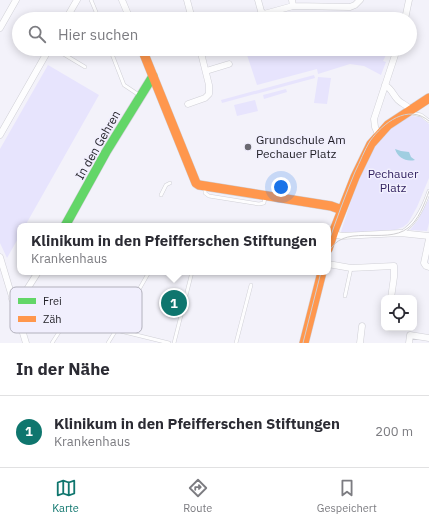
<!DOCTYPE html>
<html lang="de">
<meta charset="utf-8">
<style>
body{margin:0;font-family:"IBM Plex Sans",sans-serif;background:#f7f7f7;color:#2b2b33}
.controls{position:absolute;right:12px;bottom:12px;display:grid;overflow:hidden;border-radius:8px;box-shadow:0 2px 10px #0003}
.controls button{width:36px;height:36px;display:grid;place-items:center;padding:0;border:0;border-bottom:1px solid #e1e1e2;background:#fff;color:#2b2b33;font:20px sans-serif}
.you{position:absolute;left:281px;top:187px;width:14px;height:14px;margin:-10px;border:3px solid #fff;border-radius:50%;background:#1a73e8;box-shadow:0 0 0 6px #1a73e833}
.badge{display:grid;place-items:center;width:26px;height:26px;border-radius:50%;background:#0f766e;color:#fff;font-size:13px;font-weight:700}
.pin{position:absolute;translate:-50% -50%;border:2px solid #fff;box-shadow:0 1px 4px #0006}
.popup{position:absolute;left:17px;top:223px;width:314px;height:52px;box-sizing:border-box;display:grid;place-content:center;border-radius:8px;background:#fff;filter:drop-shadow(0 1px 3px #0005);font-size:13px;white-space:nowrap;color:#7c7c81}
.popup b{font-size:15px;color:#2b2b33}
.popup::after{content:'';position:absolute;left:50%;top:100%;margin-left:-8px;border:8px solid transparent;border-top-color:#fff}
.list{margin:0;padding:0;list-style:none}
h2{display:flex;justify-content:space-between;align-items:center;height:52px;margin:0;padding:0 16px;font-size:17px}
h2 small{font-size:13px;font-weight:400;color:#7c7c81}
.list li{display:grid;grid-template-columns:26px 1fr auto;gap:12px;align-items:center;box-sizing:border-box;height:72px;padding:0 16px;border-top:1px solid #e1e1e2}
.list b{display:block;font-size:15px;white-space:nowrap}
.list p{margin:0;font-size:13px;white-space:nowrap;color:#7c7c81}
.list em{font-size:13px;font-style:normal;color:#7c7c81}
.icon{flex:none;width:22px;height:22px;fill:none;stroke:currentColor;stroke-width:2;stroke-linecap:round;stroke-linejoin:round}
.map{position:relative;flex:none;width:429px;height:343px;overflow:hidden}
.search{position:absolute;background:#fff;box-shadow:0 2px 10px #0003;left:12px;right:12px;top:12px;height:44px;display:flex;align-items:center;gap:10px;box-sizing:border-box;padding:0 14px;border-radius:22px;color:#7c7c81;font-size:15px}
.sheet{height:124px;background:#fff}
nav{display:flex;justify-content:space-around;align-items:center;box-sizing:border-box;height:56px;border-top:1px solid #e1e1e2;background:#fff;font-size:11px;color:#7c7c81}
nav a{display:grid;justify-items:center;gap:2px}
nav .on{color:#0f766e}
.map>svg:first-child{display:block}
.green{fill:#e7e4fd}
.water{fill:#a0cee1}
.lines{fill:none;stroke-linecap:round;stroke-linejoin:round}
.lane-casing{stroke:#d0d0d6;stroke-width:4}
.street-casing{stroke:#d0d0d6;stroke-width:7}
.fast-casing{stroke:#d0d0d6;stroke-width:10}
.slow-casing{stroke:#d0d0d6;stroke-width:10}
.lane{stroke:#fdfdfe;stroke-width:3}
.street{stroke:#fdfdfe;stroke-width:6}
.fast{stroke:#63d668;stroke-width:9}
.slow{stroke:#ff974d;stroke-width:9}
.tram{stroke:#d0cfd2;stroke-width:1}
.poi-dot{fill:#6a6970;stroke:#f1effd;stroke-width:1.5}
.labels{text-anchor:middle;stroke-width:3;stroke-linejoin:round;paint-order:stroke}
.poi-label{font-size:12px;fill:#201f25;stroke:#f1effd;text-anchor:start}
.street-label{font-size:12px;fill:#201f25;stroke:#f1effd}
.park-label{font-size:12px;fill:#342462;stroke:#f1effd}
.key{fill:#f1effd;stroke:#b2b1bc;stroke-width:1}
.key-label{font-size:11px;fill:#201f25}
</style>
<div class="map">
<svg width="429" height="343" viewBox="0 0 429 343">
<rect width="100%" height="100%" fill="#f3f2fa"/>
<!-- green -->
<path class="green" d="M249,49H389L383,61L386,62L381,75L364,66L350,64L318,74L317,69L257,85L247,55Z
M48,65L99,95L25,226H20V235L7,258L0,243V149Z
M314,75L315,78L222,103L221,100Z
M318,77L331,78L327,104L314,103Z
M286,89L287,92L264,99L263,95Z
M255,100L258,111L237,116L234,105Z
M410,116L420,117L429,124V178L417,207L408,223L403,227L395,230L348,233L341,232C353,198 370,126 410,116Z
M429,199V223L427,231L410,230L418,220Z"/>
<!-- water -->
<path class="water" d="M395,149L401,151L409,152L411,157L415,160C406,162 398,158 395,149Z"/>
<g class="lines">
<!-- lane casing -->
<g class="lane-casing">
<path id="lane" d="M91,0L99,19
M55,49L85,67
M110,49L124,85L139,95
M411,113L421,115L429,121
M205,188V193L209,196L259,204L264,203L265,197
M161,195L166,185L170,183
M402,232C416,224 424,206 429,191
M345,296L351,268
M116,330L149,272
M52,343L79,301L111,320
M108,343L116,330L169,343
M174,343L192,272
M236,343L251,285"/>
</g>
<!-- street casing -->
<g class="street-casing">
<path id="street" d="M122,0L130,19
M187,0L192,19
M258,0L261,11L264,14L293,6
M292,0L293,6L350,7L355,5L360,0
M66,19L77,0
M233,19L239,17
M405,19L409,0
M0,28L16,0
M206,71L229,64
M385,85C392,89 393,95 398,100C402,104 407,105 411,110
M188,104L205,98L209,94V85L200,49
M378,134L375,127L374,119L397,49
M0,135L49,49
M333,234L342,236L400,233L429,236
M429,239L424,263L426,266L429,267
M0,257L26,343
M328,264L351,268L394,266V277L391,298
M12,299L24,294L38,272
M360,343L362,326
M409,343L410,335L429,338"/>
</g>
<!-- fast casing -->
<g class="fast-casing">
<path id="fast" d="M65,226L106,152L153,76"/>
</g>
<!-- slow casing -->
<g class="slow-casing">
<path id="slow" d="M142,49L196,183L199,185L331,206L342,210
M328,249L335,228L355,177L371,144L388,125L429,98
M304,343L322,272"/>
</g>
<!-- lane -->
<use href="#lane" class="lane"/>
<!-- street -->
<use href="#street" class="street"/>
<!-- fast -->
<use href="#fast" class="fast"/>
<!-- slow -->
<use href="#slow" class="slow"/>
<!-- tram -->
<path class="tram" d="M328,244C336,220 345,196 355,172C360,162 364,151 370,141C383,123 408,103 429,121
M328,254C341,221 385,246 408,228C418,221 425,203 429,191
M303,343L321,272"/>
</g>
<!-- markers -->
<circle class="poi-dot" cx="248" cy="147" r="4"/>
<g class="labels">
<!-- poi labels -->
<g class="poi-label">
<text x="256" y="144">Grundschule Am<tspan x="256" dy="14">Pechauer Platz</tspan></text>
</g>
<!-- street labels -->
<g class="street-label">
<text transform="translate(98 145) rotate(-60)" y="4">In den Gehren</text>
</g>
<!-- park labels -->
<g class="park-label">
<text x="393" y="178">Pechauer<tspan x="393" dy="14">Platz</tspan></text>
</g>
</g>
<!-- legend -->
<rect x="10" y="287" width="132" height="46" rx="6" class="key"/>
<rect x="18" y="298" width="18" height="6" fill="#63d668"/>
<rect x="18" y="316" width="18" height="6" fill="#ff974d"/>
<g class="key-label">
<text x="43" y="305">Frei</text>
<text x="43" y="323">Zäh</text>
</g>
</svg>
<div class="controls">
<button><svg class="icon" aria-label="locate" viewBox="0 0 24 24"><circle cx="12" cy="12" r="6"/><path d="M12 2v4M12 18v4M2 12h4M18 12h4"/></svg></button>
</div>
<div class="you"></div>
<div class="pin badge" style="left:174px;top:303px">1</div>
<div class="popup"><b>Klinikum in den Pfeifferschen Stiftungen</b>Krankenhaus</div>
<div class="search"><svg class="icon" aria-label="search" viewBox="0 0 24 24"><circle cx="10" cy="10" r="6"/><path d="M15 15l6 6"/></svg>Hier suchen</div>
</div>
<section class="sheet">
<h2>In der Nähe<small></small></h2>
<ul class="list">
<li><span class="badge">1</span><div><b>Klinikum in den Pfeifferschen Stiftungen</b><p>Krankenhaus</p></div><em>200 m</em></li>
</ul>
</section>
<nav>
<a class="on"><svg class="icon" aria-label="map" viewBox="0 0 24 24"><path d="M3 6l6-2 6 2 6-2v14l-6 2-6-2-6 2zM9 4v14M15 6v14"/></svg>Karte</a>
<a><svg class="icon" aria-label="directions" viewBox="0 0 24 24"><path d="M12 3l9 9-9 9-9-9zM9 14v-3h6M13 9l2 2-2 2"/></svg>Route</a>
<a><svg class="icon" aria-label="saved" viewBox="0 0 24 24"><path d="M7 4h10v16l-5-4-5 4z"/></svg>Gespeichert</a>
</nav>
